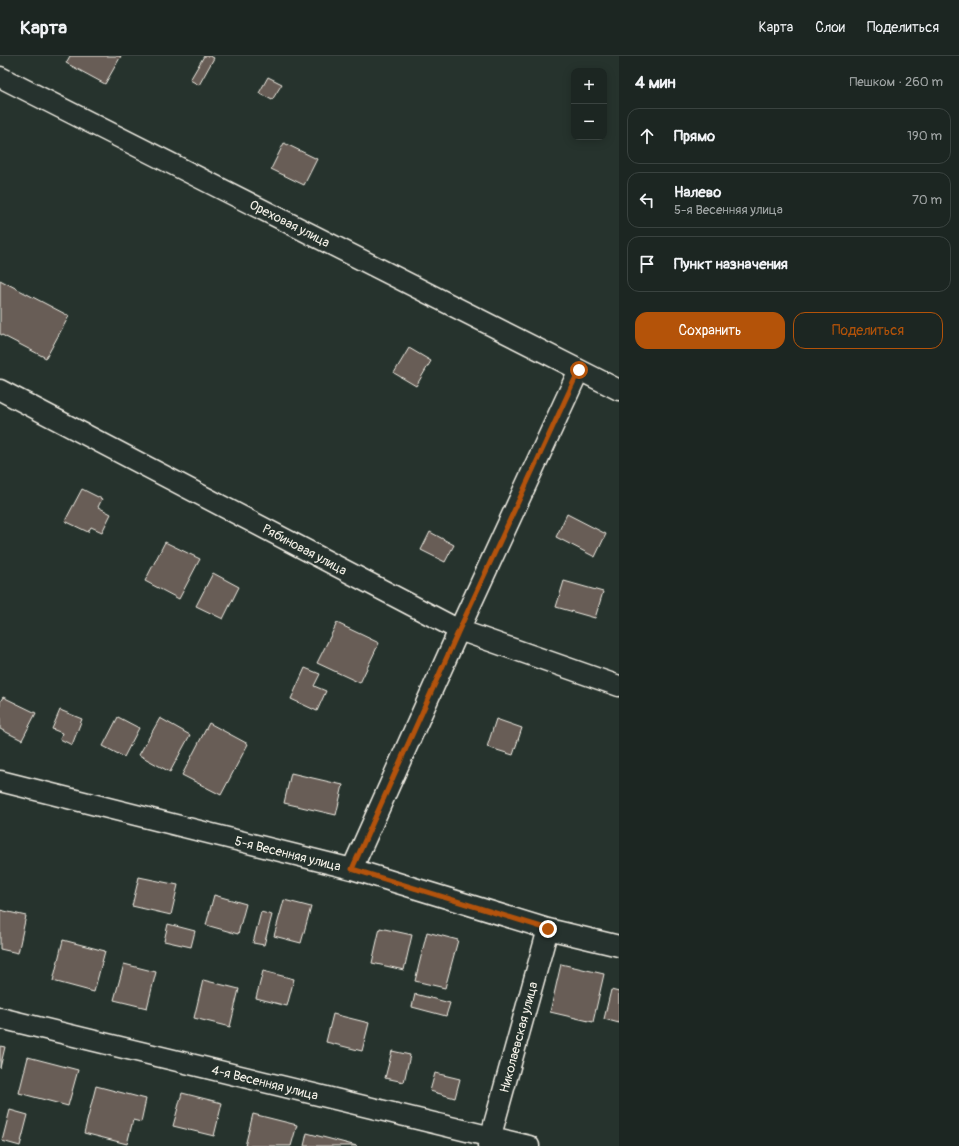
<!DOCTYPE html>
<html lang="ru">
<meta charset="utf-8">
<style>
body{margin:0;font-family:Pangolin,sans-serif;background:#29322f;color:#f1f3f6}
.controls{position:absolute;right:12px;top:12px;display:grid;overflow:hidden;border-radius:8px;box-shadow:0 2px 10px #0003}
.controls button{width:36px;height:36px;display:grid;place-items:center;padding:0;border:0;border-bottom:1px solid #3a4340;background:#1c2622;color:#f1f3f6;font:20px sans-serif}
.stop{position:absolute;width:12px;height:12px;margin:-9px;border:3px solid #b45309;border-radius:50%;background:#fff}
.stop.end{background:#b45309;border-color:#fff;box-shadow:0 1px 4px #0008}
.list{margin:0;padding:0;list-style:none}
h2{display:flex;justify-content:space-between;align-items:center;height:52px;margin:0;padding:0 16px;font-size:17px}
h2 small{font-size:13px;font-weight:400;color:#a0a5a5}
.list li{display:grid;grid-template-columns:26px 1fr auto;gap:12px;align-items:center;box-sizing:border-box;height:56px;margin:0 8px 8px;padding:0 8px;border:1px solid #3a4340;border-radius:12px}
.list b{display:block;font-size:15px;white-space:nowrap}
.list p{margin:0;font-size:13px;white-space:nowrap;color:#a0a5a5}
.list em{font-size:13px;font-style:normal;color:#a0a5a5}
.actions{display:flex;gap:8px;padding:12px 16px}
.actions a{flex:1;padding:9px 0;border:1px solid #b45309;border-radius:12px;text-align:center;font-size:14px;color:#b45309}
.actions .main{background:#b45309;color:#fff}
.icon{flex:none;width:22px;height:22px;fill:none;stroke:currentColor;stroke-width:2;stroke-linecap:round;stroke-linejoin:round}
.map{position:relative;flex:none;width:619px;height:1090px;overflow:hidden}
header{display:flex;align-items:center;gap:24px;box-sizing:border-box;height:56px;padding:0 20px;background:#1c2622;border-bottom:1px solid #3a4340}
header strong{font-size:19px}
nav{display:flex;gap:22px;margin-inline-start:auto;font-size:14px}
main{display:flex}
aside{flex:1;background:#1c2622}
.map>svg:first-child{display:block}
.building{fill:#685d56;stroke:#f4f1e8}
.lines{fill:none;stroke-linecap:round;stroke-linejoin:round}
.minor-casing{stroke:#f4f1e8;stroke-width:23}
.minor{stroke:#26332d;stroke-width:20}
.route{stroke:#b45309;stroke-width:5}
.labels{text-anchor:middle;stroke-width:3.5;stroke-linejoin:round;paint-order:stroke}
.street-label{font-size:13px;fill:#f4f1e8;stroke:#26332d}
</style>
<header>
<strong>Карта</strong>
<nav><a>Карта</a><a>Слои</a><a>Поделиться</a></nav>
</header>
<main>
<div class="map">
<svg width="619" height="1090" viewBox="0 0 619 1090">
<rect width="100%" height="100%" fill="#26332d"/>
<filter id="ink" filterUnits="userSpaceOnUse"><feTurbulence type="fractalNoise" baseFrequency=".025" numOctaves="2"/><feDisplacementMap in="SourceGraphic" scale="8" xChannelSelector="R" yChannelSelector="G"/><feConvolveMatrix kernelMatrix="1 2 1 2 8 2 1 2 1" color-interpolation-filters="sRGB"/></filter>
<g filter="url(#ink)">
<!-- building -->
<path class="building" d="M70,0H121L105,28L66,7Z
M204,0H210L214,2L199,29L190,24Z
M268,21L282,28L272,44L259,37Z
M284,87L317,103L304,129L271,113Z
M0,224L69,260L46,302L0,278Z
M409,292L431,305L416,330L394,317Z
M82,433L102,443L98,451L111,458L102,476L91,471L88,476L65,465Z
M567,458L606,478L595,501L556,481Z
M430,476L454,489L445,506L421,494Z
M165,486L200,503L179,543L145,525Z
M213,517L239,531L223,563L196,550Z
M564,525L603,536L595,562L556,551Z
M337,567L379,587L360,627L317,607Z
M305,612L320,618L314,630L326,635L317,655L291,643Z
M3,641L36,657L22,684L0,673V646Z
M60,654L82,663L72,689L60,683L62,677L52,673Z
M118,661L139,672L124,701L103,690Z
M160,662L190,679L170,716L139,699Z
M496,663L522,672L513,699L487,691Z
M209,667L248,688L221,739L182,719Z
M291,717L343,729L336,759L284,747Z
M139,821L178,829L171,859L132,850Z
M214,839L246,848L238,878L206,869Z
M284,844L311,851L301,887L274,880Z
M0,854L26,860L18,897L0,893Z
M261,856L272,859L264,889L253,887Z
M168,868L195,875L191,891L164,885Z
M380,872L412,879L404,914L372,907Z
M427,876L458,884L445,932L415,925Z
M63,884L105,895L94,936L53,925Z
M124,908L156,916L147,952L114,944Z
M561,908L604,918L593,966L550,956Z
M263,915L294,923L287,950L256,942Z
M203,924L239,933L230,971L194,962Z
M611,934L619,936V967L604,963Z
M415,938L450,947L446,960L412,951Z
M333,958L369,967L362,995L326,986Z
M0,990L5,991L0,1012Z
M392,995L410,999L404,1026L385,1022Z
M28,1001L78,1014L68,1050L19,1037Z
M435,1017L460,1023L455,1042L430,1035Z
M96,1030L146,1043L141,1066L133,1064L127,1088L84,1077Z
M182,1037L222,1047L214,1080L173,1070Z
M10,1054L28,1059L20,1090L2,1085Z
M253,1058L297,1069L291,1090H245Z
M307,1077L357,1090H304Z"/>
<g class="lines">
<!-- minor casing -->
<g class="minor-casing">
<path id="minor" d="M0,21L619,334
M0,334L459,574L619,630
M0,725L352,813L548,873L619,890
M352,813L459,574L579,314
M0,962L529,1090
M488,1090L548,873"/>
</g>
<!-- minor -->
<use href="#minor" class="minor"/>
</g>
</g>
<g class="lines" filter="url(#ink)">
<!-- route -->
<path class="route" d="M548,873L352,813L459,574L579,314"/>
</g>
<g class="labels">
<!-- street labels -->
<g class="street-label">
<text transform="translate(290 167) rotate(27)" y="5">Ореховая улица</text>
<text transform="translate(305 493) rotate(28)" y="5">Рябиновая улица</text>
<text transform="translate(288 797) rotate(14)" y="5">5-я Весенняя улица</text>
<text transform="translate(518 981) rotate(-75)" y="5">Николаевская улица</text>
<text transform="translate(265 1026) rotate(14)" y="5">4-я Весенняя улица</text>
</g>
</g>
</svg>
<div class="controls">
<button>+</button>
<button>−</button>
</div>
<div class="stop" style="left:579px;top:314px"></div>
<div class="stop end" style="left:548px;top:873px"></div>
</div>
<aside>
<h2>4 мин<small>Пешком · 260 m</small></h2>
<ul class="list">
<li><svg class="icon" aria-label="ahead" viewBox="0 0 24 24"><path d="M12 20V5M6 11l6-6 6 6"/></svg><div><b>Прямо</b></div><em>190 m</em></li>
<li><svg class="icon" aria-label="left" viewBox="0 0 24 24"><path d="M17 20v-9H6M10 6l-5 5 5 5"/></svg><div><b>Налево</b><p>5-я Весенняя улица</p></div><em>70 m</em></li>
<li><svg class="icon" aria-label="arrive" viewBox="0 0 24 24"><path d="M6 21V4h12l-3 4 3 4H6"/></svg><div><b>Пункт назначения</b></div></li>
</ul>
<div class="actions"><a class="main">Сохранить</a><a>Поделиться</a></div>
</aside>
</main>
